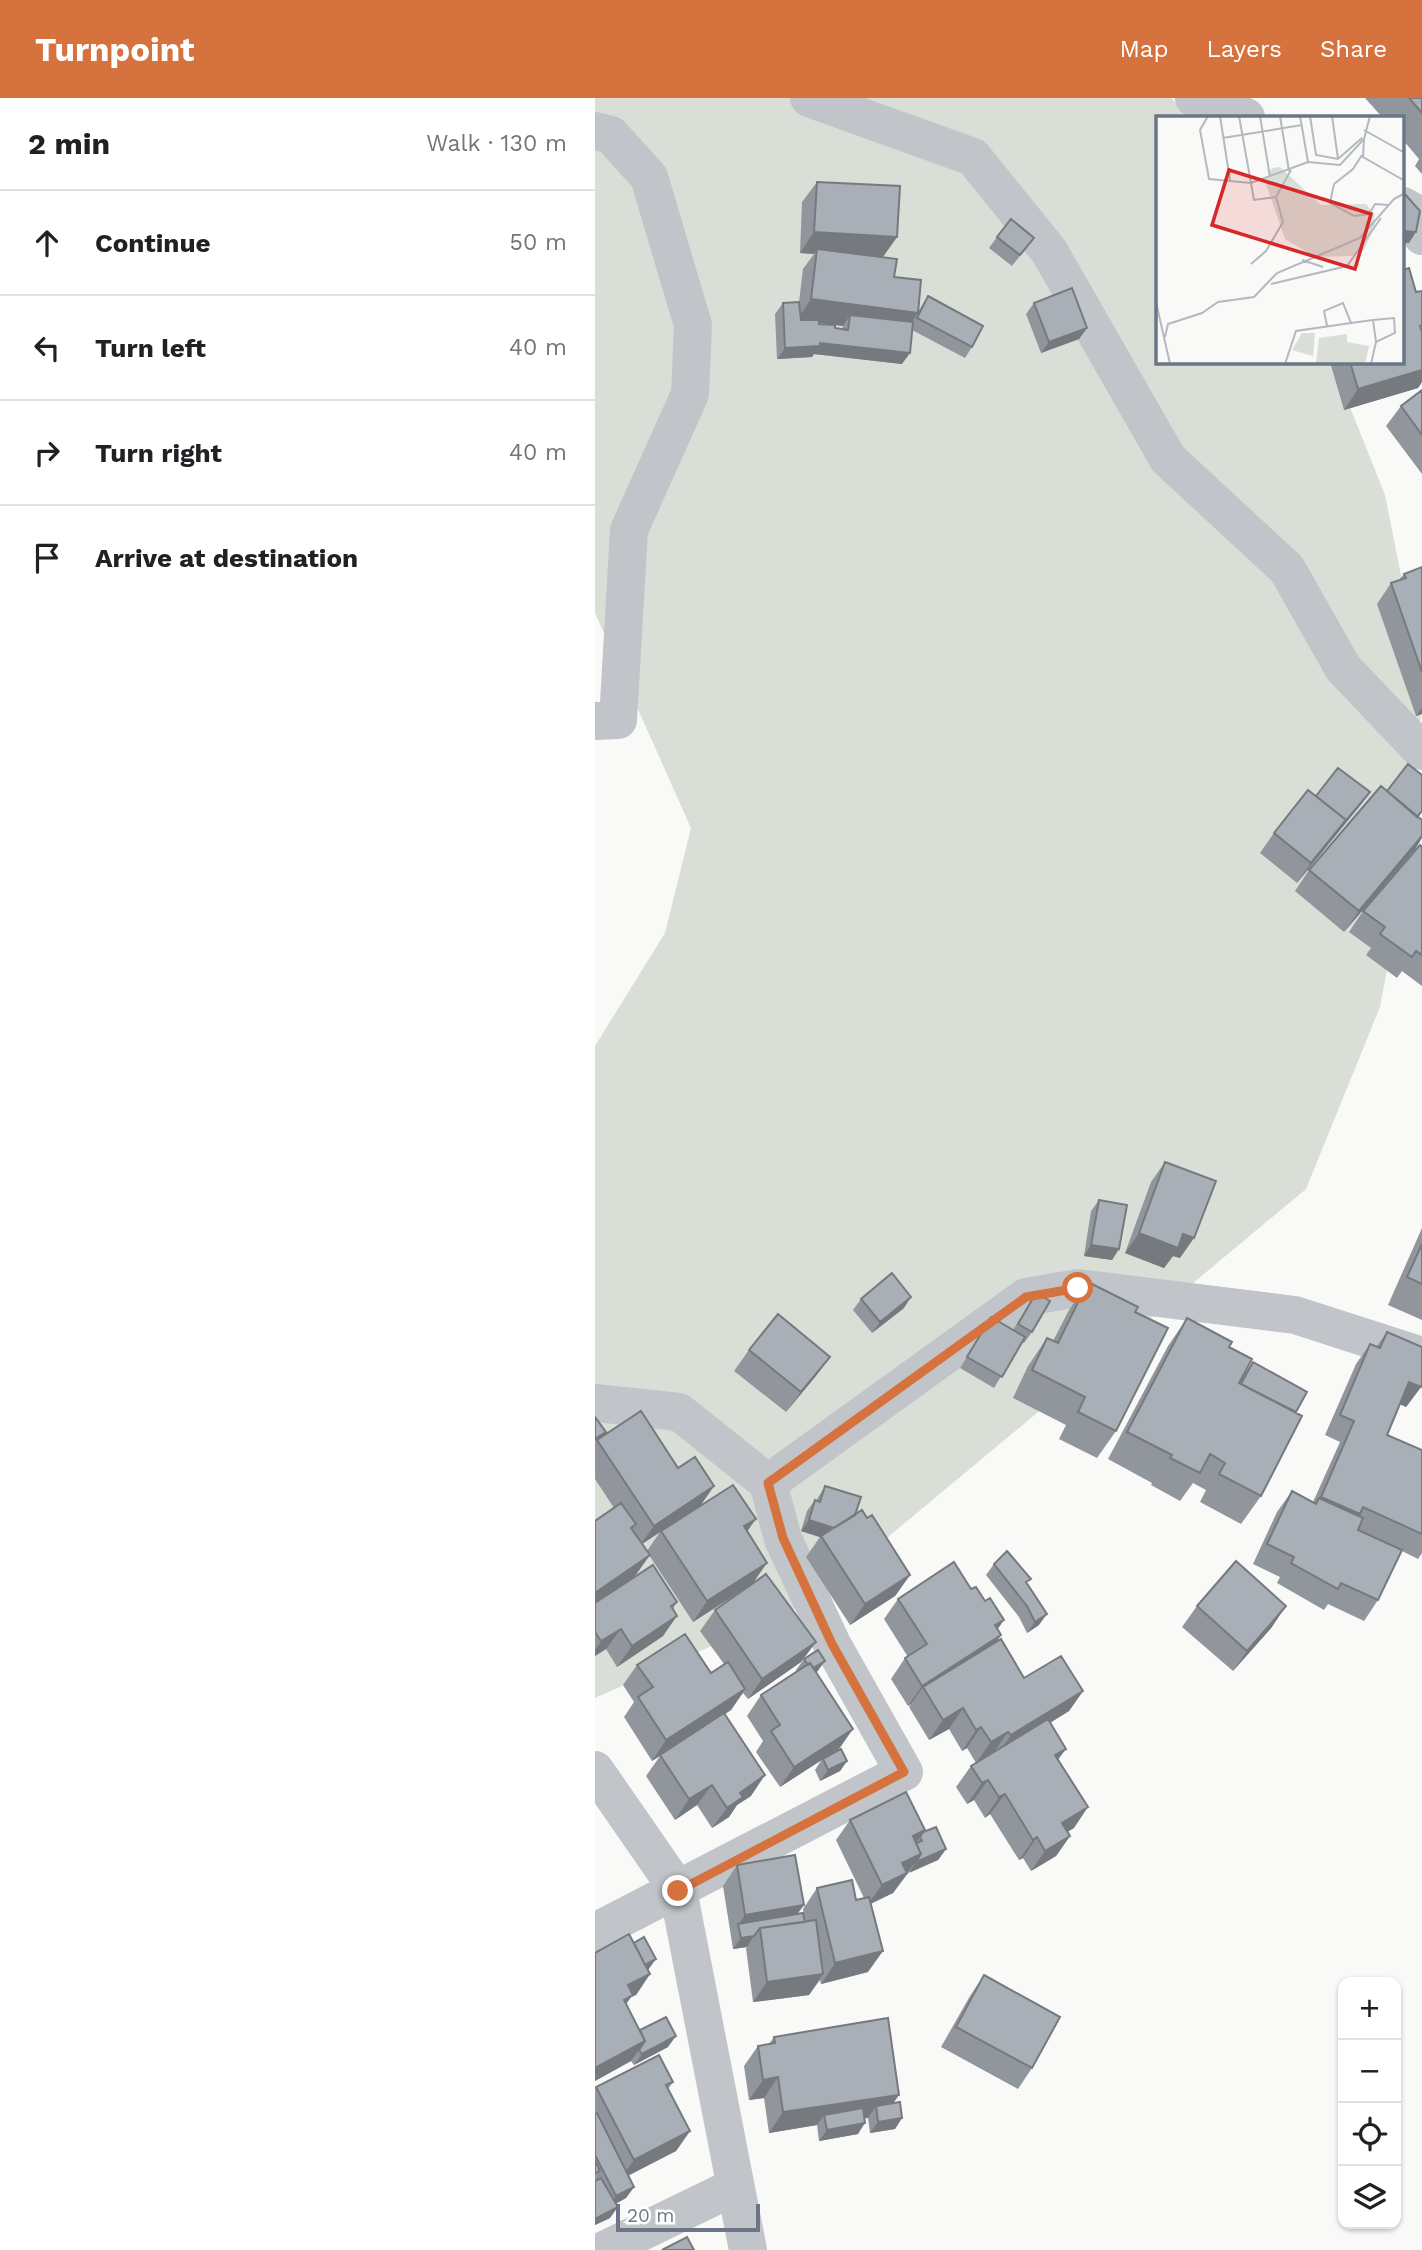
<!DOCTYPE html>
<meta charset="utf-8">
<style>
body{margin:0;font-family:"Work Sans",sans-serif;background:#f2f2f2;color:#202124}
.controls{position:absolute;right:21px;bottom:21px;display:grid;overflow:hidden;border-radius:14px;box-shadow:0 2px 5px #0004}
.controls button{width:63px;height:63px;display:grid;place-items:center;padding:0;border:0;border-bottom:2px solid #e0e0e0;background:#fff;color:#202124;font:35px sans-serif}
.scale{position:absolute;left:21px;bottom:18px;width:144px;box-sizing:border-box;padding-left:7px;border:4px solid #6b7786;border-top:0;font-size:19px;line-height:24px;white-space:nowrap;color:#6b7786;-webkit-text-stroke:5px #fff;paint-order:stroke}
.stop{position:absolute;width:21px;height:21px;margin:-16px;border:5px solid #d5723d;border-radius:50%;background:#fff}
.stop.end{background:#d5723d;border-color:#fff;box-shadow:0 2px 7px #0008}
.list{margin:0;padding:0;list-style:none}
h2{display:flex;justify-content:space-between;align-items:center;height:91px;margin:0;padding:0 28px;font-size:30px}
h2 small{font-size:23px;font-weight:400;color:#757577}
.list li{display:grid;grid-template-columns:46px 1fr auto;gap:21px;align-items:center;box-sizing:border-box;height:105px;padding:0 28px;border-top:2px solid #e0e0e0}
.list b{display:block;font-size:26px;white-space:nowrap}
.list em{font-size:23px;font-style:normal;color:#757577}
.icon{flex:none;width:38px;height:38px;fill:none;stroke:currentColor;stroke-width:2;stroke-linecap:round;stroke-linejoin:round}
.map{position:relative;flex:none;width:827px;height:2152px;overflow:hidden}
header{display:flex;align-items:center;gap:42px;box-sizing:border-box;height:98px;padding:0 35px;background:#d5723d;color:#fff}
header strong{font-size:33px}
nav{display:flex;gap:38px;margin-inline-start:auto;font-size:24px}
main{display:flex}
aside{flex:1;background:#fff}
.map>svg:first-child{display:block}
.green{fill:#d9ded7}
.lines{fill:none;stroke-linecap:round;stroke-linejoin:round}
.minor{stroke:#c1c5c9;stroke-width:38}
.wall{fill:#91969d;fill-rule:evenodd}
.shaded-wall{fill:#767a7f}
.building{fill:#a9afb6;stroke:#767a7f;stroke-width:2}
.route{stroke:#d5723d;stroke-width:9}
.inset-road{fill:none;stroke:#b3b9c0;stroke-width:2}
.view{fill:#d62828;fill-opacity:0.15;stroke:#d62828;stroke-width:3.5}
.inset-edge{fill:none;stroke:#6b7786;stroke-width:3.5}
</style>
<header>
<strong>Turnpoint</strong>
<nav><a>Map</a><a>Layers</a><a>Share</a></nav>
</header>
<main>
<aside>
<h2>2 min<small>Walk · 130 m</small></h2>
<ul class="list">
<li><svg class="icon" aria-label="ahead" viewBox="0 0 24 24"><path d="M12 20V5M6 11l6-6 6 6"/></svg><div><b>Continue</b></div><em>50 m</em></li>
<li><svg class="icon" aria-label="left" viewBox="0 0 24 24"><path d="M17 20v-9H6M10 6l-5 5 5 5"/></svg><div><b>Turn left</b></div><em>40 m</em></li>
<li><svg class="icon" aria-label="right" viewBox="0 0 24 24"><path d="M7 20v-9h11M14 6l5 5-5 5"/></svg><div><b>Turn right</b></div><em>40 m</em></li>
<li><svg class="icon" aria-label="arrive" viewBox="0 0 24 24"><path d="M6 21V4h12l-3 4 3 4H6"/></svg><div><b>Arrive at destination</b></div></li>
</ul>
</aside>
<div class="map">
<svg width="827" height="2152" viewBox="0 0 827 2152">
<rect width="100%" height="100%" fill="#f9f9f8"/>
<!-- green -->
<path class="green" d="M0,0H576L595,19H563V264H737L790,397L827,583V606L812,766L785,909L711,1091L215,1504L0,1600V948L70,835L96,730L0,515Z"/>
<g class="lines">
<!-- minor -->
<path class="minor" d="M214,0L378,59L454,153L573,361L692,471L748,570L827,653
M599,0L628,7L651,19
M0,33L16,37L54,79L98,227L95,296L34,432L23,622L0,623
M808,108L817,113L827,138
M0,1305L84,1314L173,1385L431,1199L483,1190L700,1217L827,1258
M0,1672L83,1792L153,2152
M0,1834L309,1674L237,1546L188,1441L173,1385
M9,2152L139,2089"/>
</g>
<!-- wall -->
<path class="wall" d="M770,0H827V76L820,68L824,61L808,42V19H787Z
M222,84L302,139L288,159L299,179L323,214L333,198L377,249L370,260L317,232L307,266L219,256L217,259L182,261L180,216L188,205L204,204L208,171L219,156L205,155L207,104ZM224,225L248,228L247,232L240,230L224,226Z
M402,139L439,140L417,168L394,150Z
M827,193V284L823,290L749,312L735,264H808L821,194Z
M439,205L492,230L484,241L446,255L431,216Z
M827,292V376L791,328L806,308Z
M827,469V616L821,618L782,506L796,485L804,482L809,476Z
M775,694L767,705L702,785L665,755L679,735L721,698Z
M823,719L821,750L749,834L700,793L714,772Z
M827,749V888L807,873L802,880L771,857L776,850L754,834L768,813Z
M570,1064L585,1160L578,1158L569,1170L530,1155L556,1084Z
M504,1102L524,1151L517,1162L489,1158L496,1113Z
M827,1130V1222L793,1207Z
M493,1184L540,1214L521,1333L502,1360L464,1341L471,1327L418,1300L433,1268L452,1240L458,1243L474,1212Z
M441,1195L437,1234L429,1245L427,1244L399,1290L365,1270L396,1219L418,1232Z
M266,1201L309,1210L277,1235L258,1212Z
M592,1220L634,1249L650,1275L658,1264L701,1314L666,1398L646,1426L605,1404L611,1392L598,1385L585,1403L556,1387L557,1385L513,1361L573,1248Z
M792,1234L826,1289L811,1309L805,1306L792,1337L827,1352V1455L823,1461L807,1453L783,1502L769,1523L733,1506L729,1512L682,1485L685,1479L658,1466L682,1414L697,1393L718,1404L745,1344L730,1337L761,1266L775,1246L781,1249Z
M154,1252L235,1259L220,1279L191,1314L139,1273Z
M0,1319L11,1334L8,1338L83,1370L119,1388L105,1408L152,1433L159,1485L221,1544L206,1564L153,1601L148,1595L136,1612L130,1616L156,1698L142,1707L134,1719L117,1730L102,1707L80,1722L51,1678L65,1658L57,1663L29,1619L39,1604L28,1587L42,1567L116,1575L129,1566L105,1533L120,1512L151,1490L98,1524L54,1457L40,1478L16,1494L82,1504L78,1511L68,1538L22,1569L11,1551L0,1558V1423L19,1410L0,1381ZM65,1434L52,1453L47,1446Z
M230,1388L260,1417L272,1420L315,1477L300,1498L255,1527L211,1459L225,1439L206,1433L212,1413L220,1402L221,1403Z
M399,1466L432,1486L444,1527L432,1535L424,1519L391,1477Z
M303,1501L402,1531L406,1537L401,1544L429,1580L488,1593L474,1613L455,1625L479,1730L472,1734L475,1738L461,1758L436,1773L428,1760L424,1762L395,1716L390,1720L379,1702L372,1706L361,1689L376,1668L381,1665L372,1650L367,1653L354,1631L334,1642L314,1609L316,1606L313,1608L296,1581L310,1560L313,1559L289,1521Z
M602,1508L677,1529L638,1573L587,1529Z
M209,1561L222,1574H221L244,1651L230,1660L252,1663L245,1673L225,1683L220,1672L227,1661L185,1689L161,1654L168,1643L152,1618L166,1597L202,1574L201,1572Z
M255,1722L330,1732L328,1734L351,1751L343,1762L314,1774L298,1795L276,1806L273,1874L226,1886L225,1882L214,1897L158,1904L151,1850L152,1849L138,1851L128,1788L142,1767L209,1807L202,1816L210,1824L208,1811L222,1790L261,1802L269,1800L241,1742Z
M0,1855L53,1872L55,1876L41,1897L36,1899L31,1906L45,1932L73,1949L39,1967L36,1963L0,1983Z
M389,1877L437,1970L423,1991L346,1949L375,1898Z
M179,1939L298,2006L307,2020L300,2031L275,2035L273,2020H270L263,2036L224,2043L222,2027L174,2035L169,2000L154,2002L149,1968L163,1948L174,1946Z
M78,1984L73,1991L95,2033L81,2053L33,2078L39,2089L31,2100L21,2106L15,2120L0,2127V1990Z"/>
<!-- shaded-wall -->
<path class="shaded-wall" d="M808,133L821,134L814,145H808Z
M219,134L302,139L287,160L222,151L219,156L205,155Z
M216,201L323,215L309,235L255,217L248,228L202,222Z
M492,230L484,241L446,255L454,244Z
M225,245L315,255L307,266L219,256L217,259L182,261L190,250Z
M827,272V284L823,290L749,312L763,291Z
M827,610V616L821,618Z
M775,694L767,705L702,785L716,765L751,722Z
M827,738V740L821,750L749,834L764,813Z
M544,1135L588,1136L599,1140L585,1160L578,1158L569,1170L530,1155Z
M496,1147L524,1151L517,1162L489,1158Z
M316,1199L309,1210L277,1235L285,1224Z
M235,1259L220,1279L191,1314L206,1294Z
M814,1284L826,1289L811,1309L800,1304Z
M119,1388L105,1408L44,1448L59,1428Z
M726,1399L765,1416L751,1436L712,1419Z
M161,1421L146,1442L149,1428Z
M214,1422L245,1432L237,1443L206,1433Z
M55,1457L40,1478L0,1505V1495Z
M172,1465L158,1485L98,1524L112,1503Z
M315,1477L300,1498L255,1527L270,1506Z
M691,1508L677,1529L638,1573L652,1553Z
M452,1516L444,1527L432,1535L440,1524Z
M82,1518L68,1538L22,1569L37,1548Z
M409,1522L395,1542L400,1527Z
M26,1531L11,1551L0,1558V1552L6,1543Z
M406,1537L392,1558L328,1589L316,1606L313,1608L327,1588Z
M221,1544L206,1564L153,1601L167,1581Z
M230,1563L222,1574L208,1582L215,1571Z
M150,1591L136,1612L57,1663L71,1642Z
M488,1593L474,1613L402,1657L416,1637Z
M368,1610L354,1631L334,1642L348,1622Z
M386,1629L372,1650L367,1653L381,1632Z
M258,1631L244,1651L185,1689L199,1669Z
M413,1634L399,1654L381,1665L396,1644Z
M471,1651L456,1671L460,1657Z
M252,1663L245,1673L225,1683L233,1672Z
M170,1677L156,1698L142,1707L134,1719L117,1730L132,1710L145,1695Z
M393,1682L379,1702L372,1706L387,1685Z
M117,1687L102,1707L80,1722L94,1701Z
M410,1696L395,1716L390,1720L404,1699Z
M493,1709L479,1730L453,1745L467,1725Z
M330,1732L316,1751L318,1738Z
M475,1738L461,1758L436,1773L450,1753Z
M442,1739L428,1760L424,1762L438,1742Z
M351,1751L343,1762L314,1775L321,1764Z
M326,1756L298,1795L272,1807L287,1787L307,1765Z
M209,1807L194,1827L165,1830L143,1827L150,1817Z
M159,1838L152,1849L138,1851L146,1840Z
M288,1853L273,1874L226,1886L240,1865Z
M61,1861L53,1872L44,1870Z
M55,1876L41,1897L36,1899L23,1917L33,1887Z
M228,1876L214,1897L158,1904L172,1884Z
M81,1938L73,1949L39,1967L47,1956Z
M50,1943L36,1963L0,1983V1970Z
M183,1979L169,2000L154,2002L168,1982Z
M304,1997L290,2017L281,2008L273,2020L231,2026L229,2017L222,2027L174,2035L188,2014Z
M307,2020L300,2031L275,2035L283,2024Z
M270,2025L263,2036L224,2043L232,2032Z
M95,2033L81,2053L24,2082L39,2062Z
M39,2089L31,2100L13,2109L21,2098Z
M23,2109L15,2120L0,2127V2121Z"/>
<!-- building -->
<path class="building" d="M814,0H827V15Z
M222,84L305,88L302,139L219,134Z
M808,94L825,113L821,134L808,133Z
M416,121L439,140L425,157L402,139Z
M222,151L302,161L299,179L326,182L323,215L216,201Z
M814,170L821,194L827,193V227L825,228L827,234V272L763,291L755,264H808V172Z
M477,190L492,230L454,244L439,205Z
M333,198L388,228L377,249L322,220Z
M204,204L206,222H224V226L240,227V230L253,232L255,217L318,224L315,255L225,245V248L190,250L188,205Z
M827,292V337L806,308Z
M827,469V574L796,485L811,480L809,476Z
M813,666L827,677V713L822,719L792,693Z
M743,670L775,694L744,731L751,722L721,698Z
M786,688L827,722V738L764,813L714,772Z
M713,692L751,722L716,765L679,735Z
M825,747L827,749V857L821,853L817,859L785,836L790,829L768,813Z
M570,1064L621,1083L599,1140L588,1136L583,1150L544,1135Z
M504,1102L532,1107L524,1151L496,1147Z
M827,1146V1186L812,1179Z
M297,1175L316,1199L285,1224L266,1201Z
M493,1184L543,1209L540,1214L573,1230L521,1333L483,1314L490,1299L437,1272L452,1240L463,1245Z
M441,1195L455,1203L437,1234L423,1226Z
M183,1216L235,1259L206,1294L154,1252Z
M396,1219L430,1239L407,1279L372,1259Z
M592,1220L637,1244L634,1249L657,1261L644,1285L707,1318L666,1398L624,1376L630,1365L615,1356L605,1375L575,1360L577,1357L532,1334Z
M792,1234L827,1249V1286L826,1289L814,1284L792,1337L827,1352V1436L768,1409L765,1416L726,1399L759,1323L745,1317L775,1246L785,1250Z
M658,1264L712,1294L701,1314L646,1286Z
M46,1313L83,1370L100,1359L119,1388L59,1428L2,1342Z
M0,1319L11,1334L0,1341Z
M138,1387L161,1421L149,1428L172,1465L112,1503L66,1433Z
M230,1388L266,1399L260,1417L239,1430L214,1422L220,1402L225,1404Z
M697,1393L721,1406L724,1400L768,1420L763,1432L807,1452L783,1502L746,1485L743,1491L696,1465L699,1459L672,1446Z
M26,1405L41,1426L36,1430L55,1457L0,1495V1423Z
M267,1412L272,1420L277,1417L315,1477L270,1506L226,1438Z
M412,1453L436,1481L431,1484L452,1516L440,1524L432,1508L399,1466Z
M641,1463L691,1508L652,1553L602,1508Z
M359,1464L376,1491L381,1489L390,1503L395,1500L409,1522L400,1527L406,1537L327,1588L310,1560L332,1546L303,1501Z
M58,1467L82,1504L76,1508L82,1518L37,1548L26,1531L6,1543L0,1534V1505Z
M171,1476L221,1544L167,1581L120,1512Z
M90,1536L116,1575L133,1564L150,1591L71,1642L43,1599L58,1589L42,1567Z
M406,1541L429,1580L466,1558L488,1593L416,1637L413,1634L396,1644L386,1629L381,1632L368,1610L348,1622L328,1589Z
M223,1552L230,1563L218,1570L215,1565L213,1567L209,1561Z
M215,1565L258,1631L199,1669L176,1633L185,1627L166,1597Z
M129,1615L170,1677L145,1695L148,1699L132,1710L117,1687L94,1701L65,1657Z
M453,1621L471,1651L460,1657L493,1709L467,1725L475,1738L450,1753L442,1739L438,1742L410,1696L404,1699L393,1682L387,1685L376,1668Z
M246,1651L252,1663L233,1672L228,1661Z
M311,1694L330,1732L318,1738L326,1756L307,1765L312,1775L287,1787L255,1722Z
M341,1729L351,1751L321,1764L326,1756L321,1745L327,1743L325,1739L328,1734Z
M200,1757L209,1807L150,1817L142,1767Z
M257,1782L261,1802L274,1799L288,1853L240,1865L222,1790Z
M208,1815L210,1824L165,1830L159,1838L146,1840L143,1826Z
M221,1822L228,1876L172,1884L165,1830Z
M34,1836L55,1876L33,1887L38,1897L29,1902L50,1943L0,1970V1855Z
M49,1839L61,1861L50,1867L39,1845Z
M389,1877L465,1919L437,1970L361,1929Z
M71,1919L81,1938L47,1956L44,1952L50,1943L45,1932Z
M293,1920L304,1997L188,2014L183,1979L168,1982L163,1948L180,1945L179,1939Z
M64,1957L78,1984L71,1987L95,2033L39,2062L1,1989Z
M305,2004L307,2020L283,2024L281,2008Z
M268,2010L270,2025L232,2032L229,2017Z
M2,2015L39,2089L21,2098L0,2057V2016Z
M0,2062L5,2073L0,2075Z
M6,2080L23,2109L0,2121V2083Z
M92,2139L99,2152H67Z"/>
<g class="lines">
<!-- route -->
<path class="route" d="M83,1793L309,1674L237,1546L188,1440L173,1385L431,1199L483,1190"/>
</g>
<!-- overview -->
<g transform="translate(561 18)">
<rect width="248" height="248" fill="#f9f9f8"/>
<path d="M124,51L165,89L210,88L218,98L219,110L208,134L196,140L159,141L129,123L109,65L116,52ZM146,217H159L157,240L136,234ZM191,218V226L213,230L209,248H160L163,222Z" fill="#d9ded7"/>
<path class="inset-road" d="M52,0L44,14L53,63L95,67L152,46L184,49L208,23L214,0M64,0L74,64M83,0L98,84L120,81M104,0L114,61M124,0L133,55M144,0L152,46M154,0L160,39L182,43L206,22M176,0L182,43M208,14L249,37M67,22L146,9M208,23L207,41L249,65M206,39L197,53L178,68L174,87L198,100L213,98L219,88L232,89M146,144L167,151M95,148L110,135L127,106L120,81L135,54M115,168L191,150L225,102M0,186L14,248M171,210L168,195L187,187L195,207M9,221L12,208L46,197L62,186L98,181L121,157L204,122L238,83L249,77M129,248L140,215L195,207L217,204L238,202L239,217L220,226L217,204M215,248L220,226"/>
<path class="view" d="M73,54L215,98L199,153L56,109Z"/>
<rect width="248" height="248" class="inset-edge"/>
</g>
</svg>
<div class="controls">
<button>+</button>
<button>−</button>
<button><svg class="icon" aria-label="locate" viewBox="0 0 24 24"><circle cx="12" cy="12" r="6"/><path d="M12 2v4M12 18v4M2 12h4M18 12h4"/></svg></button>
<button><svg class="icon" aria-label="layers" viewBox="0 0 24 24"><path d="M12 4l9 5-9 5-9-5zM3 14l9 5 9-5"/></svg></button>
</div>
<div class="scale">20 m</div>
<div class="stop" style="left:483px;top:1190px"></div>
<div class="stop end" style="left:83px;top:1793px"></div>
</div>
</main>
